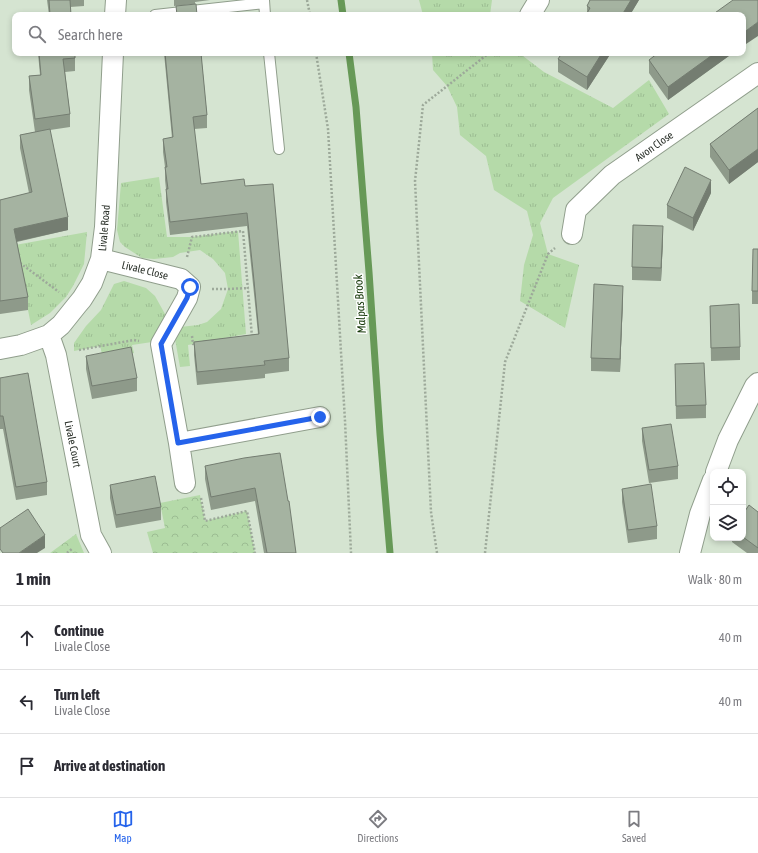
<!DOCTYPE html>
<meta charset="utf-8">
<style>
body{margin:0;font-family:"Asap Condensed",sans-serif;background:#f7f7f7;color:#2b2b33}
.controls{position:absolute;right:12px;bottom:12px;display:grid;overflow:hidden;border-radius:8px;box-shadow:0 2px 6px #0003}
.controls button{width:36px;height:36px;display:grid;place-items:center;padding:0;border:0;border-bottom:1px solid #e1e1e2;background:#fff;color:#2b2b33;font:20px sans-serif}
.stop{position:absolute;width:12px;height:12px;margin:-9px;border:3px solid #2563eb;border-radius:50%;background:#fff}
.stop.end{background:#2563eb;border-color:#fff;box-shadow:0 1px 4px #0008}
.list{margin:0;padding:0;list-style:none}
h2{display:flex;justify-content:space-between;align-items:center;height:52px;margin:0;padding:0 16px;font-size:17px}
h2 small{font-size:13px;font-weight:400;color:#7c7c81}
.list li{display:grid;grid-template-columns:26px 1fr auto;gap:12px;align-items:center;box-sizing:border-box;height:64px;padding:0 16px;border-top:1px solid #e1e1e2}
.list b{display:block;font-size:15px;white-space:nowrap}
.list p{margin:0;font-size:13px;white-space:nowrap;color:#7c7c81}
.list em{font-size:13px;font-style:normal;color:#7c7c81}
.icon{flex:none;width:22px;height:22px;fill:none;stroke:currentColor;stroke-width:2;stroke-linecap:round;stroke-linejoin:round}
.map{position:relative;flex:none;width:758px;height:553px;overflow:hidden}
.search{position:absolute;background:#fff;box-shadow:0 2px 6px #0003;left:12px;right:12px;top:12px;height:44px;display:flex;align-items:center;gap:10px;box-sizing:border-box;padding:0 14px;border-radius:8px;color:#7c7c81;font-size:15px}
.sheet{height:244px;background:#fff}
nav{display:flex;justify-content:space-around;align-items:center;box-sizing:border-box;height:56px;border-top:1px solid #e1e1e2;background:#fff;font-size:11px;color:#7c7c81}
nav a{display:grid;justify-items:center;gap:2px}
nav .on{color:#2563eb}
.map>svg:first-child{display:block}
.grass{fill:url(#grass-tufts)}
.park{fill:url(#park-crowns)}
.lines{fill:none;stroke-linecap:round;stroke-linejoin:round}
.stream{stroke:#679957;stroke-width:7}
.lane-casing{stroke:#909e8c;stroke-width:12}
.street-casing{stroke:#909e8c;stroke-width:22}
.path{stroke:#9da99a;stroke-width:2.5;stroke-dasharray:2 2;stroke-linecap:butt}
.lane{stroke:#fff;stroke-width:10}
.street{stroke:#fff;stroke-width:20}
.wall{fill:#8e9a8a}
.shaded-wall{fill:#747d71}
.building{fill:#a5b3a1;stroke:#747d71}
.route{stroke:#2563eb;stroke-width:5}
.labels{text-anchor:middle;stroke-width:3;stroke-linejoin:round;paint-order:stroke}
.street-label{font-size:11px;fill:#2c322b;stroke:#fff}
.water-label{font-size:12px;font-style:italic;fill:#163809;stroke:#fff}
</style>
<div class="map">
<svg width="758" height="553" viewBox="0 0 758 553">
<defs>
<pattern id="grass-tufts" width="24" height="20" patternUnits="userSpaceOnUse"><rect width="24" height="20" fill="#b5daa9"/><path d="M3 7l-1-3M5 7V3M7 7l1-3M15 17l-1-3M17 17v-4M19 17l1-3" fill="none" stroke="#9cbc92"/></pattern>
<pattern id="park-crowns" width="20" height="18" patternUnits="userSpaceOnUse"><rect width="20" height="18" fill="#b5daa9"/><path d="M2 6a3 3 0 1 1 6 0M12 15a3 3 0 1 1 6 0" fill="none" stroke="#9cbc92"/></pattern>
</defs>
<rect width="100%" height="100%" fill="#d5e4d1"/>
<!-- grass -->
<path class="grass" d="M419,0H492L490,15H423Z
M432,53H519L544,72L613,108L649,80L669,114L553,198L540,223L548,254L579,265L565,328L520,301L524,265L533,235L527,211L494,190L486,156L460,135L457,107L447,86L433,70Z
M159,177L167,237H192L238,231L246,334L188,345L190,366L180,367L175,339L180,327L198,325L207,322L221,309L228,289L225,273L213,259L200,250L180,253L173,257L154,259L142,258L125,247L120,242L117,230L121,183Z
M87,232L84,264L73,286L66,297L50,313L31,325L15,245Z
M124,281L146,288L155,296L165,314V325L152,342L132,345L134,353L103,358L100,346L74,351V343L86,326L101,310L114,284Z"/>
<!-- park -->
<path class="park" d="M200,495L205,521L247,511L255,553H153L147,532L165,528L160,503Z
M76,534L84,553H50Z"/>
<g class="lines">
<!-- stream -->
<path class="stream" d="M341,0L343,15
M349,53L356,107L369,272L380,434L390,553"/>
<!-- lane casing -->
<g class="lane-casing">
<path id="lane" d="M264,0L265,15
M155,15L264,3
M269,53L279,149"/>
</g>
<!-- street casing -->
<g class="street-casing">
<path id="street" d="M115,15L116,0
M530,15L539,0
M572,234L576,210L612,175L758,73
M101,259L181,279L190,287L187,298L161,344L179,443L320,417
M49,335L56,355L91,535L101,553
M0,349L21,345L49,335L61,325L77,305L82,299L92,283L101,259L105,227L113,53
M179,443L185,483
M716,472L728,440L755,386L758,383
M690,553L700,514L713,480"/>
</g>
<!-- path -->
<path class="path" d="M307,0L310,15
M316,53L328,129L345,421L351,553
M187,257L192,237L243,231L252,337
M20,263L59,292
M212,289H228L249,288
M192,336L193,344L196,343
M79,350L134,340L139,341
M201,498L205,521L247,511L255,553
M67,553L73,548
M437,553L431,512L415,181L423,105L489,53
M485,553L505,362L548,254L555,248"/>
<!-- lane -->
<use href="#lane" class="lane"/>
<!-- street -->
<use href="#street" class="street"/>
</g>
<!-- wall -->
<path class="wall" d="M47,0H84V6L70,7L71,15H49Z
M174,0H210L195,2V4L174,6Z
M590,0H639L630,15L587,13V6Z
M38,53H75V71L65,72L70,114V127L50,130L68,230L17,242L28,297V310L0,314V200L29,193L20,148V135L40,131L35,132L29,90V76L40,75Z
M164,53H201L207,115V128L194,129L201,184L245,186L289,358V371L265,374V378L197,385L194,355V342L258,334L254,294L247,226L170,235L166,202V189L165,180V167L163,152V139L172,138Z
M611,53L587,90L558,72V59Z
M733,53L668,100L649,73V60Z
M758,108V162L729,184L710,157V144Z
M711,193L693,231L667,218V205Z
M663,239L661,281L632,280V267Z
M758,249V304H752V291Z
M623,299L620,372L591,371V358Z
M710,306L740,347V360L711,361Z
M86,356L137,378V391L92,399L86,369Z
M675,364L706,405V418L676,419Z
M0,378L47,482V495L16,500L3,429H0Z
M642,428L678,466V479L649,483L642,441Z
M205,466L288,501L296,553H264L255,501L211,510L205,479Z
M110,485L161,507V520L116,528L110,498Z
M622,489L657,526V539L628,543L622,502Z
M758,512V553H747L732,542V538H743V514Z"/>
<!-- shaded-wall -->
<path class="shaded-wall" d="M631,0H639L630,15H622Z
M758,22V36L743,46V33Z
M602,53H611L587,90V77Z
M715,53H733L668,100V87Z
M758,149V162L729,184V170Z
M711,180V193L693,231V218Z
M68,217V230L14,242V229Z
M663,226V239L661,281V268Z
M623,286V299L620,372V359Z
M45,535V548L37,553H19Z"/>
<!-- building -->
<path class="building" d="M49,0H70L71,15H50Z
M590,0H631L622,15H586L590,8L587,6Z
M733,0H758V22L743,33V15H712Z
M196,4L197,15H177L176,6Z
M39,53H75V58L63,59L70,114L35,119L29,76L41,75Z
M165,53H201L207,115L193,117L201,184L244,179L245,186L273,184L289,358L264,361L265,365L197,372L194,342L259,334L254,281L247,213L170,222L166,189H168L165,167H167L163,139L173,137Z
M562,53H602L587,77L558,59Z
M658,53H715L668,87L649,60Z
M758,108V149L729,170L710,144Z
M50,129L68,217L14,229L28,297L0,301V200L32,192L20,135Z
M685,167L711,180L693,218L667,205Z
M633,225L663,226L661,268L632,267Z
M753,249H758V291H752Z
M594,284L623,286L620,359L591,358Z
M739,304L740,347L711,348L710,306Z
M131,347L137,378L92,386L86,356Z
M704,363L706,405L676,406L675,364Z
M28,373L47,482L16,487L3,416H0V378Z
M671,424L678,466L649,470L642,428Z
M280,453L288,501H289L296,553H267L255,488L211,497L205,466L244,458Z
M155,476L161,507L116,515L110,485Z
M651,484L657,526L628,530L622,489Z
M749,505L758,512V548L743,537V514Z
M28,509L45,535L19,553H3L0,549V528Z"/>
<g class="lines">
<!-- route -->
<path class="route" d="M190,287L187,298L161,344L178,443L320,417"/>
</g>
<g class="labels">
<!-- street labels -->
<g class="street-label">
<text transform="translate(654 146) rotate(-35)" y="4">Avon Close</text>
<text transform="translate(104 228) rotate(-85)" y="4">Livale Road</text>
<text transform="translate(145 270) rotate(14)" y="4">Livale Close</text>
<text transform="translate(73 444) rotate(79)" y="4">Livale Court</text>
</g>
<!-- water labels -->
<g class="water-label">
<text transform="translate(360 304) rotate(-94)" y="4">Malpas Brook</text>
</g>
</g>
</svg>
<div class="controls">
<button><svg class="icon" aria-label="locate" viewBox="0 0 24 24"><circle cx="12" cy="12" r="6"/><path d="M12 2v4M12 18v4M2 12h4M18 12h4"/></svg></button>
<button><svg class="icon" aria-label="layers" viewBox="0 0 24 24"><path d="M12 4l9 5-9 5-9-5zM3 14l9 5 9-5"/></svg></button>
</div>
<div class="stop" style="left:190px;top:287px"></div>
<div class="stop end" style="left:320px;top:417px"></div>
<div class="search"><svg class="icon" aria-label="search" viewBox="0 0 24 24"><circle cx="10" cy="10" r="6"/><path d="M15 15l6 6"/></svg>Search here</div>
</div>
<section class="sheet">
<h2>1 min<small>Walk · 80 m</small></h2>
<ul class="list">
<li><svg class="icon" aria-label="ahead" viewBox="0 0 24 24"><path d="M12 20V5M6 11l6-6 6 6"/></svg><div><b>Continue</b><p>Livale Close</p></div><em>40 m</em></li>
<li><svg class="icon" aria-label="left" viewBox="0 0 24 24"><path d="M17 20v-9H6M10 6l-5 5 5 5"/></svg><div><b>Turn left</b><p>Livale Close</p></div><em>40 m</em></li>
<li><svg class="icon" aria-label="arrive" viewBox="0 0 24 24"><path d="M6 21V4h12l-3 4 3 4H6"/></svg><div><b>Arrive at destination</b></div></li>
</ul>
</section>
<nav>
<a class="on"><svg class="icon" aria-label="map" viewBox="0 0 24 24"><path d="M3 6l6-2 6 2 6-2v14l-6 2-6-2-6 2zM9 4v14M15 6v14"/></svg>Map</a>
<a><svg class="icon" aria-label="directions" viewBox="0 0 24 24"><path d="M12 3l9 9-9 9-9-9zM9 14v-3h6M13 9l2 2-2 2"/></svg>Directions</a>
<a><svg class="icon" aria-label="saved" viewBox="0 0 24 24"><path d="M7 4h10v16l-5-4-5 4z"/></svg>Saved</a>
</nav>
